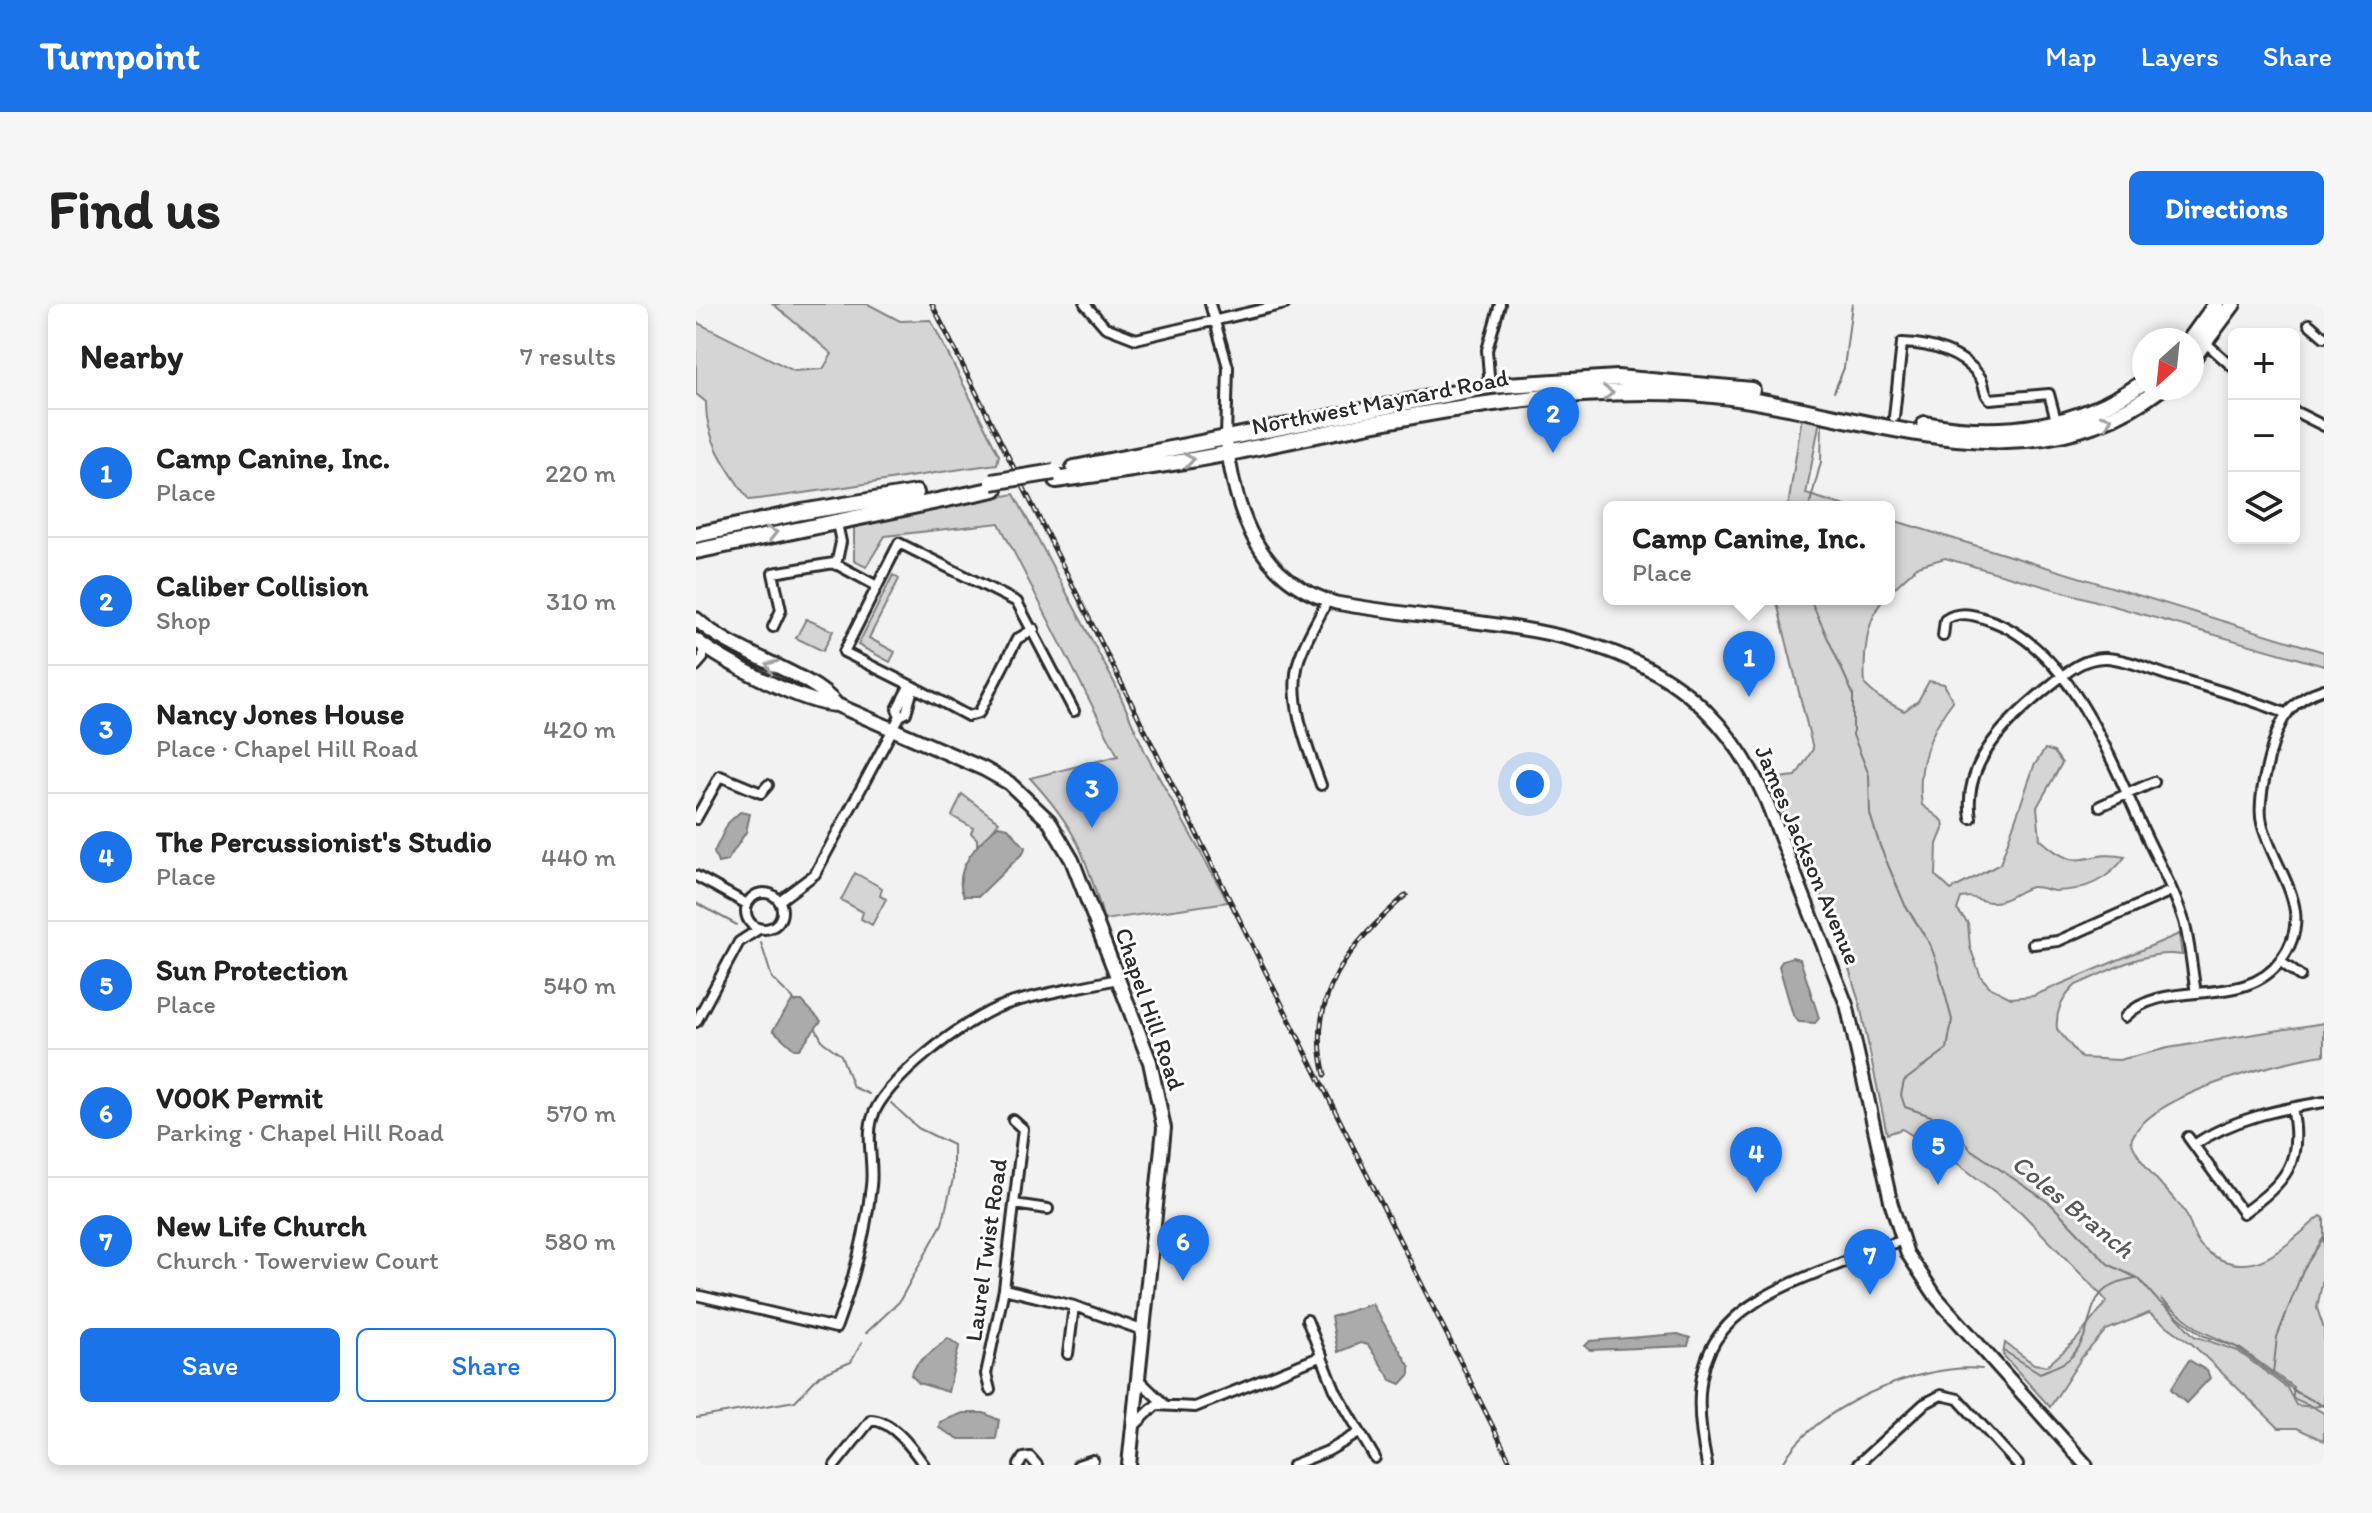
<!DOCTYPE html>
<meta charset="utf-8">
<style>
body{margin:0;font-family:Itim,sans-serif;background:#f6f6f6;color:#222}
.controls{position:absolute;right:24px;top:24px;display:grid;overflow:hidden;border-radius:12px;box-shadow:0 4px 12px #0003}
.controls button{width:72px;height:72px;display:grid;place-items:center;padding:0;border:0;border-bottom:2px solid #e0e0e0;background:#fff;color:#222;font:40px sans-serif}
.compass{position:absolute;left:1436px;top:24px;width:72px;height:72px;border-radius:50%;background:#fff;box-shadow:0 4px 12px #0003;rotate:207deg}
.you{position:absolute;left:834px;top:480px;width:28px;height:28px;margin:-20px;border:6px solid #fff;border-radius:50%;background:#1a73e8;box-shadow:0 0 0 12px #1a73e833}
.badge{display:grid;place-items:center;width:52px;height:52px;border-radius:50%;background:#1a73e8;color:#fff;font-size:26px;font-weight:700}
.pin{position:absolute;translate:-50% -66px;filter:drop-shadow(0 2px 4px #0008)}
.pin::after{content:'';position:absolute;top:42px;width:28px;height:24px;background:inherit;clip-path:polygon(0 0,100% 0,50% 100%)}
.popup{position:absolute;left:907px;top:197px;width:292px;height:104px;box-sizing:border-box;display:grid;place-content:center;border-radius:12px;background:#fff;filter:drop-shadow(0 2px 6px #0005);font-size:26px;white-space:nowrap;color:#767676}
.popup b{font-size:30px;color:#222}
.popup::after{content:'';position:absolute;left:50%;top:100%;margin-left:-16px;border:16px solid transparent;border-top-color:#fff}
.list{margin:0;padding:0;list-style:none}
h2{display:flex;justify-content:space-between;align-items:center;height:104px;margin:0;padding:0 32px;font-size:34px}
h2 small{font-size:26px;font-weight:400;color:#767676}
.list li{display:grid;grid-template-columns:52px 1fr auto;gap:24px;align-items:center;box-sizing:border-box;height:128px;padding:0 32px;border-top:2px solid #e0e0e0}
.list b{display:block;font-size:30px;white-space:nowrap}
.list p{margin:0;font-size:26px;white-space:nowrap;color:#767676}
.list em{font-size:26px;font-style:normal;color:#767676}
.actions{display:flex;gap:16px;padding:24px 32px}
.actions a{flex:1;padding:18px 0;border:2px solid #1a73e8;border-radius:12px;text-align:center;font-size:28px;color:#1a73e8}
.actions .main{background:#1a73e8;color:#fff}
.icon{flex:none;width:44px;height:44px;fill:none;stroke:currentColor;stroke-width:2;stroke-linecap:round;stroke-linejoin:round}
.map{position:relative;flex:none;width:1628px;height:1161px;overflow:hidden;border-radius:12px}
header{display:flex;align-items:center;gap:48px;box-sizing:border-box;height:112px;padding:0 40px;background:#1a73e8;color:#fff}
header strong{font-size:38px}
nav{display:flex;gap:44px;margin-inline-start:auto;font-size:28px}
.intro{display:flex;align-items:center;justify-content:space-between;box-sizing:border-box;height:192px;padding:0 48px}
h1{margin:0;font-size:56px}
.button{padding:20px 36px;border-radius:12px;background:#1a73e8;color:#fff;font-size:28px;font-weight:700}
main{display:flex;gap:48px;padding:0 48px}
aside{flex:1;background:#fff;border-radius:12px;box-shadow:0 4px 12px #0003}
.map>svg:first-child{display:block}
.green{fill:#d5d5d5;stroke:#808080;stroke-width:2;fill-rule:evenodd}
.water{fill:#ababab;stroke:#787878;stroke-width:2}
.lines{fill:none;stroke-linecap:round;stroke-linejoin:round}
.stream{stroke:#787878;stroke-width:2}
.minor-casing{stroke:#2b2b2b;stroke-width:14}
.tertiary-casing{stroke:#2b2b2b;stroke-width:17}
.secondary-casing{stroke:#2b2b2b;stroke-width:18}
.primary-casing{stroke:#2b2b2b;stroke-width:20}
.minor{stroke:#fff;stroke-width:8}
.tertiary{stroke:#fff;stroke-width:11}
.secondary{stroke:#fff;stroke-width:12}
.primary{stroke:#fff;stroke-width:14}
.rail-casing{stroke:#2b2b2b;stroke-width:5}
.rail{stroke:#fff;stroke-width:2;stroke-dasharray:6;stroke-linecap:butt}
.primary-bridge-casing{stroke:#2b2b2b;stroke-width:20;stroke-linecap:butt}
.primary-bridge{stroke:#fff;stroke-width:14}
.oneway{stroke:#a0a0a0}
.labels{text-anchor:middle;stroke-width:6;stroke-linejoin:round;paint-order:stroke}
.street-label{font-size:24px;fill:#2b2b2b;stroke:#fff}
.water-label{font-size:26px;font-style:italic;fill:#585858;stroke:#fff}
</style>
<header>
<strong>Turnpoint</strong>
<nav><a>Map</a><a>Layers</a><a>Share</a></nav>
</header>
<div class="intro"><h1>Find us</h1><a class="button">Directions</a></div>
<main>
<aside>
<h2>Nearby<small>7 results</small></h2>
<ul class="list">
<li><span class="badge">1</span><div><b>Camp Canine, Inc.</b><p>Place</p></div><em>220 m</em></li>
<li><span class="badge">2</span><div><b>Caliber Collision</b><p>Shop</p></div><em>310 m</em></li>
<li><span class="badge">3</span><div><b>Nancy Jones House</b><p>Place · Chapel Hill Road</p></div><em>420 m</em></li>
<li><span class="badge">4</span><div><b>The Percussionist's Studio</b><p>Place</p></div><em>440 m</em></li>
<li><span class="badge">5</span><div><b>Sun Protection</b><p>Place</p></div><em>540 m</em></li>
<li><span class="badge">6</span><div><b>V00K Permit</b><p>Parking · Chapel Hill Road</p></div><em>570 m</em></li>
<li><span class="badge">7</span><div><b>New Life Church</b><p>Church · Towerview Court</p></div><em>580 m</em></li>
</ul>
<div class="actions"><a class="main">Save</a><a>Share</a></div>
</aside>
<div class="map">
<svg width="1628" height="1161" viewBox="0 0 1628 1161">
<rect width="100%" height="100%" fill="#f2f2f2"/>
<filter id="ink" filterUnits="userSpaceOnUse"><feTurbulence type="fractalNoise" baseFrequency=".0125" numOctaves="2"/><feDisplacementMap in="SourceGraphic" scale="16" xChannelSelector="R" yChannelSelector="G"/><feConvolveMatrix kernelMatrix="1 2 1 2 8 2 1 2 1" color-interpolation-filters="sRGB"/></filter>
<g filter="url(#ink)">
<!-- green -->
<path class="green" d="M77,0H172L204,17L235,16L303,151L301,160C218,171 136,187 53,196C32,166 9,136 10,98L0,90V18L98,67L127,65L136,50Z
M1106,112L1124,116L1110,190L1153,203H1092Z
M318,190L419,380L450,450L532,598L408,616C390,551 380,524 334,474L422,452L303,219L189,232L170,263L158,257V220Z
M1193,215L1628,348V362L1249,254L1222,262L1193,289Z
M197,271L203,275L173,334L199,348L194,358L162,341Z
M1080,295H1188C1170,315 1167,354 1169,381L1182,393L1208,407L1222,397L1233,377L1248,380L1257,397C1234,426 1220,464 1226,501L1247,517L1248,523L1241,540L1240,572L1255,586L1304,560L1338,462L1349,445L1358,448L1366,459L1341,503L1344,535C1386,574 1388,544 1429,553C1412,576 1387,587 1359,587C1352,586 1342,582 1335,583C1321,587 1310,599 1294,598C1282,597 1278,591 1265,594L1261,606L1272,619L1274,643L1285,673L1295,684L1315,694L1337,692L1483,630L1486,651C1449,645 1414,667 1380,681C1367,693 1359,707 1361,725L1385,754L1423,756L1472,744L1628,719V751C1584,757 1450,791 1435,837C1444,861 1470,885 1487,905C1495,916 1495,928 1502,938C1507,946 1518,953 1526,956C1567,973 1596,934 1625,912L1628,914V970L1621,1004L1628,1025V1101L1617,1103L1628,1109V1137L1601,1124H1583L1496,1040L1453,1009L1410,1026L1386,1053L1354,1103L1307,1051L1309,1039L1338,1060L1351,1062L1380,1036L1411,997L1325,908L1265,862L1206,825L1191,830L1164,701L1141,625L1072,475L1100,472L1117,445ZM1465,995L1505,1027L1545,1045L1597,1083V1094L1617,1103L1600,1101L1591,1084L1542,1047L1498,1032Z
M110,315L137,327L127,347L100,334Z
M266,490L303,518L284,542L281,543V535L275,529L277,524L256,512Z
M159,569L186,584L184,592L190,595L176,621L165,615L167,608L145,596Z"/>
<!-- water -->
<path class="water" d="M44,508L54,510L50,528L31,557L22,559L18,548L32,519Z
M302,522L312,524L329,543L328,548L283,592H268C255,567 283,537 302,522Z
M1096,653L1104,655L1123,714L1119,719L1103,718L1097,711L1083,662L1087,656Z
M96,697H106L125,717L103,745H98L77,726Z
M676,1000L714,1063V1070L705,1080L695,1076L672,1041L664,1039L642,1048L635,1013Z
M982,1030L994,1034L992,1042L894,1046L889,1042L894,1037Z
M252,1034L263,1042L252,1088L223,1079L215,1071L221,1060Z
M1493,1056L1511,1067L1514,1074L1490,1099L1475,1085Z
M267,1109H288L303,1116L300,1135H263L243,1124L244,1118Z"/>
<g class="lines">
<!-- stream -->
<path class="stream" d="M1138,88L1148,64L1156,0
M1113,203L1125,158L1126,117
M1114,295L1157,390V431L1173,471L1174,510L1184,542L1209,601L1234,640L1241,659L1256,716L1251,745L1208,777L1205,791L1209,803L1255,819L1274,845L1355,900L1412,960L1443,975L1462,997L1506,1031L1540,1043L1600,1088L1628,1102
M0,599L41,621
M65,639L76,674L100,698
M120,725L127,738L145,751L157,783L173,790
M170,1029L203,998L246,920L257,875V841L222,824L195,799
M1308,1047L1344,1069C1355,1064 1370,1060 1377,1051C1404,1020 1382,984 1439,974
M1577,1069L1581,1033L1607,966L1628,933
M0,1114L99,1097L124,1071L155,1058L166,1038
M1086,1161C1114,1104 1225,1058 1286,1065"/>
<!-- minor casing -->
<g class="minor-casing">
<path id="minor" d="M389,0L409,23L440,35L589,0
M514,0L532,63L530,134
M1613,20L1628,33
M1510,39L1538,64
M794,84L791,46L804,0
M1598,107L1628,122
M1198,113L1206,39C1233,40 1267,48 1284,73C1290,81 1286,88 1294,95L1353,90L1361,120
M140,215L145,238L140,261
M77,323L85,306L77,269L138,259L181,282
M1247,332L1249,316C1262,307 1276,310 1290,315C1372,340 1413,451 1446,523C1460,554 1478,585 1488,617C1494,640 1496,666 1500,689
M0,362L7,354V342
M218,383L148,348L203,239L321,298L378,407
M204,412L201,405L211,386L218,383L272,412L283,409L321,335L338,325
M625,481C612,445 592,398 602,359C608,337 622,317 631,297
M1404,502L1458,478
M1275,514C1265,457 1315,413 1356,380C1371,368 1388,353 1410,354C1431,355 1454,366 1474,372C1513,384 1553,394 1591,410
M0,515L24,472L65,489L72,481
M0,572L51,600
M50 607a18 18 0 1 1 36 0a18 18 0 1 1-36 0Z
M83,597L119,570L204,412L210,409L217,385
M1337,640L1362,637L1475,587
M1585,658L1604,672
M1429,713C1468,672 1549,707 1585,656C1622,606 1578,568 1566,519C1560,496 1577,427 1592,408C1601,397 1615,389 1628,385
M0,718L43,638L63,625
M1492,833L1547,909C1589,878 1608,859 1596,804
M1498,841C1535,815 1584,805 1628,798
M318,900L352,905
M308,985L378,1002L446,1026
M0,991L140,1024C157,978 170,931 175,882C178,860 170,836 176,815C186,777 271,714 308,701C344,689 384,684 421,675
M611,1016L639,1086L679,1154
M372,1050L378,1002
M442,1075L467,1099
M294,1086L290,1070L308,985L327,825L317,816
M437,1123L460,1101L499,1103L626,1052
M139,1161L175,1116C197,1117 216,1144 228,1161
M323,1161L327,1154L334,1153L341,1161
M382,1161L397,1156
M597,1161L632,1147L663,1129
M1011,1161C987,1046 1021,1007 1125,967C1152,957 1178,945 1205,937
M1161,1161L1228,1100L1245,1091L1262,1095L1322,1161"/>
</g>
<!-- tertiary casing -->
<g class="tertiary-casing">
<path id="tertiary" d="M530,134C539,208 561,277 640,299C812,330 986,308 1070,496L1151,702L1195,899L1211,949L1241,994L1390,1161"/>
</g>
<!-- secondary casing -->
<g class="secondary-casing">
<path id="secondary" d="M0,315C40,352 113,367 141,401
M0,336C26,357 108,400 141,401L288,465L313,479L353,517L376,556L454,758L468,824L433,1161"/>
</g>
<!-- primary casing -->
<g class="primary-casing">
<path id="primary" d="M1494,36L1520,0
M1496,55L1537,0
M1229,120C1306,135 1383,124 1448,78
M378,164L794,82L921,74L1056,86
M360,176C418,167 476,161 533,149C687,118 835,81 993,89C1153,98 1320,194 1465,84
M0,231L106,208L220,189
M0,247L299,185"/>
</g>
<!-- minor -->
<use href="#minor" class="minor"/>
<!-- tertiary -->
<use href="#tertiary" class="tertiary"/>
<!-- secondary -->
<use href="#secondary" class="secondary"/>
<!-- primary -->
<use href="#primary" class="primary"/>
<!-- rail casing -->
<g class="rail-casing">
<path id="rail" d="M236,0L816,1161
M629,771C609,691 655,640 710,591"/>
</g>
<!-- rail -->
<use href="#rail" class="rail"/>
<!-- primary-bridge casing -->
<g class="primary-bridge-casing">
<path id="primary-bridge" d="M296,178L358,168"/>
</g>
<!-- primary-bridge -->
<use href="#primary-bridge" class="primary-bridge"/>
</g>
<!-- one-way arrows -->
<defs><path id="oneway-chevron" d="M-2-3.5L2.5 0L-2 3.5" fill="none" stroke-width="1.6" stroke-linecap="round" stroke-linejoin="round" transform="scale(2)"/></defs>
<g class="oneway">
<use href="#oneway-chevron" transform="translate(912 89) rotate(-1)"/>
<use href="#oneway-chevron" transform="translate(1411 116) rotate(-24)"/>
<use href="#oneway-chevron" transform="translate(493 156) rotate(-9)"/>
<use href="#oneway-chevron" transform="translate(76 229) rotate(-13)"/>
<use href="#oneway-chevron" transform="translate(75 362) rotate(-155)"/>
</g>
</g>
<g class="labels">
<!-- street labels -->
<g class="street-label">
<text transform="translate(684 98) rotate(-11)" y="8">Northwest Maynard Road</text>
<text transform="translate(1112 551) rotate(67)" y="8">James Jackson Avenue</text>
<text transform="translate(454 705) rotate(71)" y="8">Chapel Hill Road</text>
<text transform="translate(290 946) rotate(-82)" y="8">Laurel Twist Road</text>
</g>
<!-- water labels -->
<g class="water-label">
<text transform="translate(1377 902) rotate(39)" y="9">Coles Branch</text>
</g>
</g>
</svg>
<div class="controls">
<button>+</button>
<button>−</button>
<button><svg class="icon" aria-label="layers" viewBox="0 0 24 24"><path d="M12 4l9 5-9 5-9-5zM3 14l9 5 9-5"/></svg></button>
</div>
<svg class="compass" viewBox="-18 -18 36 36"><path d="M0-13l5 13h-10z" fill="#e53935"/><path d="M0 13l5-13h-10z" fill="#767676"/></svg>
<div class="you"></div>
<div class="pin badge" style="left:1053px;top:393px">1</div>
<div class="popup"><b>Camp Canine, Inc.</b>Place</div>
<div class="pin badge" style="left:857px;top:149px">2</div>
<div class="pin badge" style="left:396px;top:524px">3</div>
<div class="pin badge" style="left:1060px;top:889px">4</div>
<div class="pin badge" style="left:1242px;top:881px">5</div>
<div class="pin badge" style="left:487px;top:977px">6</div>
<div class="pin badge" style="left:1174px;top:991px">7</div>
</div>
</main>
